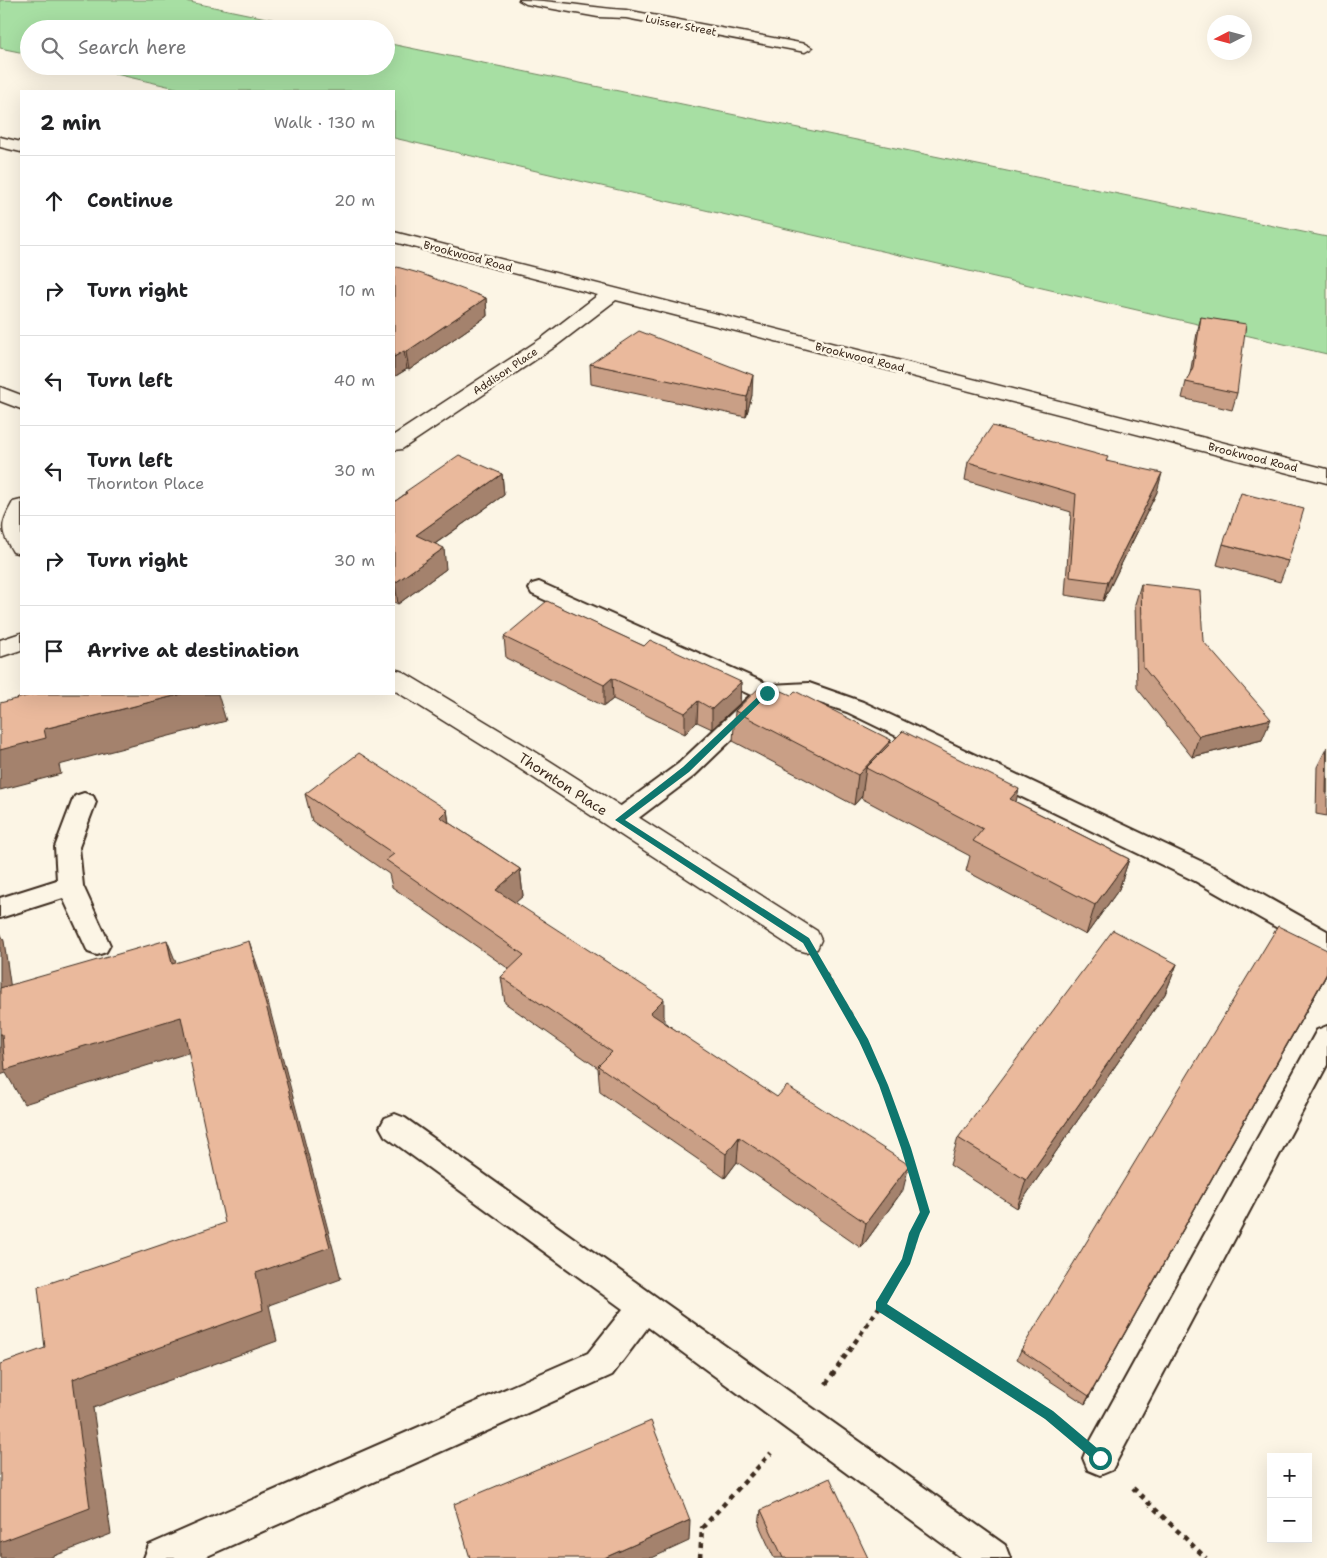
<!DOCTYPE html>
<meta charset="utf-8">
<style>
body{margin:0;font-family:"Shantell Sans",sans-serif;background:#f6f6f6;color:#202124}
.controls{position:absolute;right:15px;bottom:15px;display:grid;overflow:hidden;border-radius:0px;box-shadow:0 5px 20px #0002}
.controls button{width:45px;height:45px;display:grid;place-items:center;padding:0;border:0;border-bottom:1px solid #e0e0e0;background:#fff;color:#202124;font:25px sans-serif}
.compass{position:absolute;left:1207px;top:15px;width:45px;height:45px;border-radius:50%;background:#fff;box-shadow:0 5px 20px #0002;rotate:264deg}
.stop{position:absolute;width:15px;height:15px;margin:-11px;border:4px solid #0f766e;border-radius:50%;background:#fff}
.stop.end{background:#0f766e;border-color:#fff;box-shadow:0 1px 5px #0008}
.list{margin:0;padding:0;list-style:none}
h2{display:flex;justify-content:space-between;align-items:center;height:65px;margin:0;padding:0 20px;font-size:21px}
h2 small{font-size:16px;font-weight:400;color:#757577}
.list li{display:grid;grid-template-columns:32px 1fr auto;gap:15px;align-items:center;box-sizing:border-box;height:90px;padding:0 20px;border-top:1px solid #e0e0e0}
.list b{display:block;font-size:19px;white-space:nowrap}
.list p{margin:0;font-size:16px;white-space:nowrap;color:#757577}
.list em{font-size:16px;font-style:normal;color:#757577}
.icon{flex:none;width:28px;height:28px;fill:none;stroke:currentColor;stroke-width:2;stroke-linecap:round;stroke-linejoin:round}
.map{position:relative;flex:none;width:1327px;height:1558px;overflow:hidden}
.search{position:absolute;background:#fff;box-shadow:0 5px 20px #0002;left:20px;top:20px;width:375px;height:55px;display:flex;align-items:center;gap:12px;box-sizing:border-box;padding:0 18px;border-radius:28px;color:#757577;font-size:19px}
.panel{position:absolute;background:#fff;box-shadow:0 5px 20px #0002;left:20px;top:90px;width:375px;height:605px;border-radius:0px}
.map>svg:first-child{display:block}
.green{fill:#a7dfa3;stroke:#718460}
.lines{fill:none;stroke-linecap:round;stroke-linejoin:round}
.lane-casing{stroke:#3b2a1e;stroke-width:4}
.street-casing{stroke:#3b2a1e;stroke-width:3}
.path-far1{stroke:#3b2a1e;stroke-width:3;stroke-dasharray:4 4;stroke-linecap:butt}
.path{stroke:#3b2a1e;stroke-width:4.5;stroke-dasharray:5 5;stroke-linecap:butt}
.lane{fill:#fcf5e5;fill-rule:evenodd}
.street{fill:#fcf5e5;fill-rule:evenodd}
.wall{fill:#c99f86;stroke:#3b2a1e}
.shaded-wall{fill:#a4826d;stroke:#3b2a1e}
.building{fill:#eab99c;stroke:#3b2a1e}
.route{fill:#0f766e}
.labels{text-anchor:middle;stroke-width:5;stroke-linejoin:round;paint-order:stroke}
.far-street-label{font-size:11px;fill:#3b2a1e;stroke:#fcf5e5}
.street-label{font-size:14px;fill:#3b2a1e;stroke:#fcf5e5}
</style>
<div class="map">
<svg width="1327" height="1558" viewBox="0 0 1327 1558">
<rect width="100%" height="100%" fill="#fcf5e5"/>
<filter id="ink" filterUnits="userSpaceOnUse"><feTurbulence type="fractalNoise" baseFrequency=".02" numOctaves="2"/><feDisplacementMap in="SourceGraphic" scale="10" xChannelSelector="R" yChannelSelector="G"/><feConvolveMatrix kernelMatrix="1 2 1 2 8 2 1 2 1" color-interpolation-filters="sRGB"/></filter>
<g filter="url(#ink)">
<!-- green -->
<path class="green" d="M0,0H180L319,29H29V54L0,48Z
M386,43L1327,237V354L394,138V91H189L81,66H386Z"/>
<g class="lines">
<!-- lane casing -->
<g class="lane-casing">
<path id="lane" d="M539,582L770,685L809,683L863,702L1213,867L1327,931V954L1318,951L1195,881L847,712L808,699L773,700L694,776L628,826L619,829L610,826L607,820L610,814L678,764L751,695L532,594L529,589L532,584Z
M84,793L93,796L96,802L79,847L83,886L110,945L106,952L97,955L88,952L63,898L0,918V898L57,880L55,847L72,802L75,796Z
M1327,1026V1065L1112,1470L1100,1475L1088,1470L1083,1458L1088,1446L1317,1030Z
M395,1114L405,1118L1005,1545L1010,1558H962L648,1327L612,1375L203,1558H144L149,1545L588,1353L623,1309L385,1136L380,1127L385,1118Z"/>
</g>
<!-- street casing -->
<g class="street-casing">
<path id="street" d="M519,0C555,0 590,8 626,10L805,44L812,48L805,52L626,18L598,17L526,4Z
M0,137L21,142V152L0,147Z
M394,232L1327,469V483L616,300L556,346L402,449L394,450V435L542,338L598,295L394,242Z
M0,387L21,395V409L0,401Z
M21,500V554L13,552C0,530 0,525 13,502Z
M21,633V650L0,657V640Z
M394,669L403,672L531,749L817,931L821,940L817,949L806,952L795,949L511,763L394,690Z"/>
</g>
<!-- path-far1 -->
<path class="path-far1" d="M826,974L840,998"/>
<!-- path -->
<path class="path" d="M880,1306L1049,1415L1066,1429
M826,1384L880,1306L907,1261L915,1233L925,1212C903,1137 880,1064 840,997
M1133,1488L1206,1558
M700,1558L702,1528L771,1453"/>
<!-- lane -->
<use href="#lane" class="lane"/>
<!-- street -->
<use href="#street" class="street"/>
</g>
<!-- wall -->
<path class="wall" d="M394,269L486,298L487,316L409,370L407,369L394,377Z
M1201,317L1237,393L1232,410L1182,398L1186,382L1190,374L1197,333Z
M590,364L752,395L746,417L591,384Z
M1107,461L1157,492L1103,601L1065,595L1071,512L965,480L968,462Z
M502,474L504,495L435,544L446,569L398,604L394,602V502L405,494V492Z
M1223,544L1288,561L1280,582L1217,565Z
M1141,584L1262,740L1192,757L1137,688L1135,604Z
M504,637L741,682L740,703L712,729L697,722L685,734L613,699L604,706L506,658Z
M735,711L891,740L890,743L1016,802L1129,859L1119,889L1086,935L966,871L970,856L861,798L862,796L854,805L733,741Z
M1327,747V816L1316,814L1317,767Z
M305,794L447,810L449,823L520,869L523,896L515,902L664,1022L903,1190L861,1248L737,1162L725,1178L600,1092L598,1068L505,1003L501,977L509,969L392,887L389,874L312,821Z
M1177,964L1165,994L1017,1208L950,1165L958,1138Z
M1327,974L1085,1404L1017,1359L1021,1350Z
M761,1510L868,1558H774L759,1525Z"/>
<!-- shaded-wall -->
<path class="shaded-wall" d="M486,298L487,316L409,370L406,352Z
M404,351L407,369L394,377V357Z
M753,375L752,395L746,417L747,397Z
M1162,473L1157,492L1103,601L1108,582Z
M502,474L504,495L419,555L416,535Z
M444,548L446,569L398,604L395,583Z
M612,678L613,699L604,706V685Z
M741,682L740,703L712,729V709Z
M182,694H218L226,721L59,765L61,774L0,790V750L44,729Z
M698,701L697,722L685,734V713Z
M1271,719L1262,740L1192,757L1199,736Z
M891,740L886,770L866,768L862,796L854,805L858,775Z
M1019,789L1012,819L1010,799Z
M447,810L451,837L440,817Z
M1129,859L1119,889L1086,935L1095,905Z
M520,869L523,896L499,917L496,890Z
M0,932L4,941L16,1024L0,995Z
M167,940L181,975L172,964Z
M249,941L261,976L341,1279L269,1305L277,1341L93,1408L111,1534L49,1558H0V1542L73,1379L256,1273Z
M1177,964L1165,994L1017,1208L1026,1180Z
M1327,974L1085,1404L1089,1396Z
M664,999V1026L650,1013Z
M181,1017L194,1051L24,1104L6,1073L0,1075V1034Z
M739,1137L737,1162L725,1178L726,1154Z
M909,1165L903,1190L861,1248L866,1223Z
M690,1520L689,1541L652,1558H604Z"/>
<!-- building -->
<path class="building" d="M397,267L422,274L486,298L406,352L404,351L394,357V269Z
M1201,317L1246,324L1237,393L1186,382L1193,367Z
M639,331L753,375L747,397L590,364Z
M992,426L1108,457L1106,461L1162,473L1108,582L1070,577L1076,494L968,462Z
M459,455L502,474L416,535L444,548L395,583H394V502L407,493L405,492Z
M1241,493L1304,509L1288,561L1223,544Z
M1141,584L1200,591L1203,641L1271,719L1199,736L1143,667Z
M547,601L644,646L650,640L741,682L712,709L698,701L685,713L612,678L604,685L504,637Z
M764,683L791,695L795,691L891,740L858,775L735,711Z
M35,694H182L44,729L46,738L0,750V703Z
M903,731L1019,789L1010,799L1129,859L1095,905L973,841L983,829L866,768Z
M1327,747V793H1326Z
M359,753L447,810L440,817L520,869L496,890L664,999L650,1013L777,1097L787,1086L909,1165L866,1223L739,1137L726,1154L598,1066L612,1052L501,977L524,955L386,860L394,854L305,794Z
M1278,926L1327,950V973L1089,1396L1021,1350Z
M1113,930L1177,964L1026,1180L958,1138Z
M167,940L172,964L249,941L330,1247L256,1273L263,1310L73,1379L90,1508L0,1542V1364L45,1348L38,1287L225,1223L181,1017L5,1070L2,1034H0V988Z
M651,1421L690,1520L604,1558H470L454,1504Z
M830,1478L868,1558H783L761,1510Z"/>
</g>
<!-- route -->
<path class="route" d="M764,691L770,693L689,772L625,820L809,938L868,1039L888,1085L911,1148L930,1212L920,1233L910,1264L887,1304L1053,1411L1104,1454V1462H1096L1045,1419L876,1310V1302L902,1259L909,1233L920,1212L901,1148L879,1085L859,1041L803,943L615,820L683,767Z"/>
<g class="labels">
<!-- far-street labels -->
<g class="far-street-label">
<text transform="translate(681 25) rotate(11)" y="4">Luisser Street</text>
<text transform="translate(468 256) rotate(15)" y="4">Brookwood Road</text>
<text transform="translate(860 357) rotate(14)" y="4">Brookwood Road</text>
<text transform="translate(505 371) rotate(-34)" y="4">Addison Place</text>
<text transform="translate(1253 457) rotate(14)" y="4">Brookwood Road</text>
</g>
<!-- street labels -->
<g class="street-label">
<text transform="translate(563 784) rotate(33)" y="5">Thornton Place</text>
</g>
</g>
</svg>
<div class="controls">
<button>+</button>
<button>−</button>
</div>
<svg class="compass" viewBox="-18 -18 36 36"><path d="M0-13l5 13h-10z" fill="#e53935"/><path d="M0 13l5-13h-10z" fill="#757577"/></svg>
<div class="stop" style="left:1100px;top:1458px"></div>
<div class="stop end" style="left:767px;top:693px"></div>
<div class="search"><svg class="icon" aria-label="search" viewBox="0 0 24 24"><circle cx="10" cy="10" r="6"/><path d="M15 15l6 6"/></svg>Search here</div>
<section class="panel">
<h2>2 min<small>Walk · 130 m</small></h2>
<ul class="list">
<li><svg class="icon" aria-label="ahead" viewBox="0 0 24 24"><path d="M12 20V5M6 11l6-6 6 6"/></svg><div><b>Continue</b></div><em>20 m</em></li>
<li><svg class="icon" aria-label="right" viewBox="0 0 24 24"><path d="M7 20v-9h11M14 6l5 5-5 5"/></svg><div><b>Turn right</b></div><em>10 m</em></li>
<li><svg class="icon" aria-label="left" viewBox="0 0 24 24"><path d="M17 20v-9H6M10 6l-5 5 5 5"/></svg><div><b>Turn left</b></div><em>40 m</em></li>
<li><svg class="icon" aria-label="left" viewBox="0 0 24 24"><path d="M17 20v-9H6M10 6l-5 5 5 5"/></svg><div><b>Turn left</b><p>Thornton Place</p></div><em>30 m</em></li>
<li><svg class="icon" aria-label="right" viewBox="0 0 24 24"><path d="M7 20v-9h11M14 6l5 5-5 5"/></svg><div><b>Turn right</b></div><em>30 m</em></li>
<li><svg class="icon" aria-label="arrive" viewBox="0 0 24 24"><path d="M6 21V4h12l-3 4 3 4H6"/></svg><div><b>Arrive at destination</b></div></li>
</ul>
</section>
</div>
